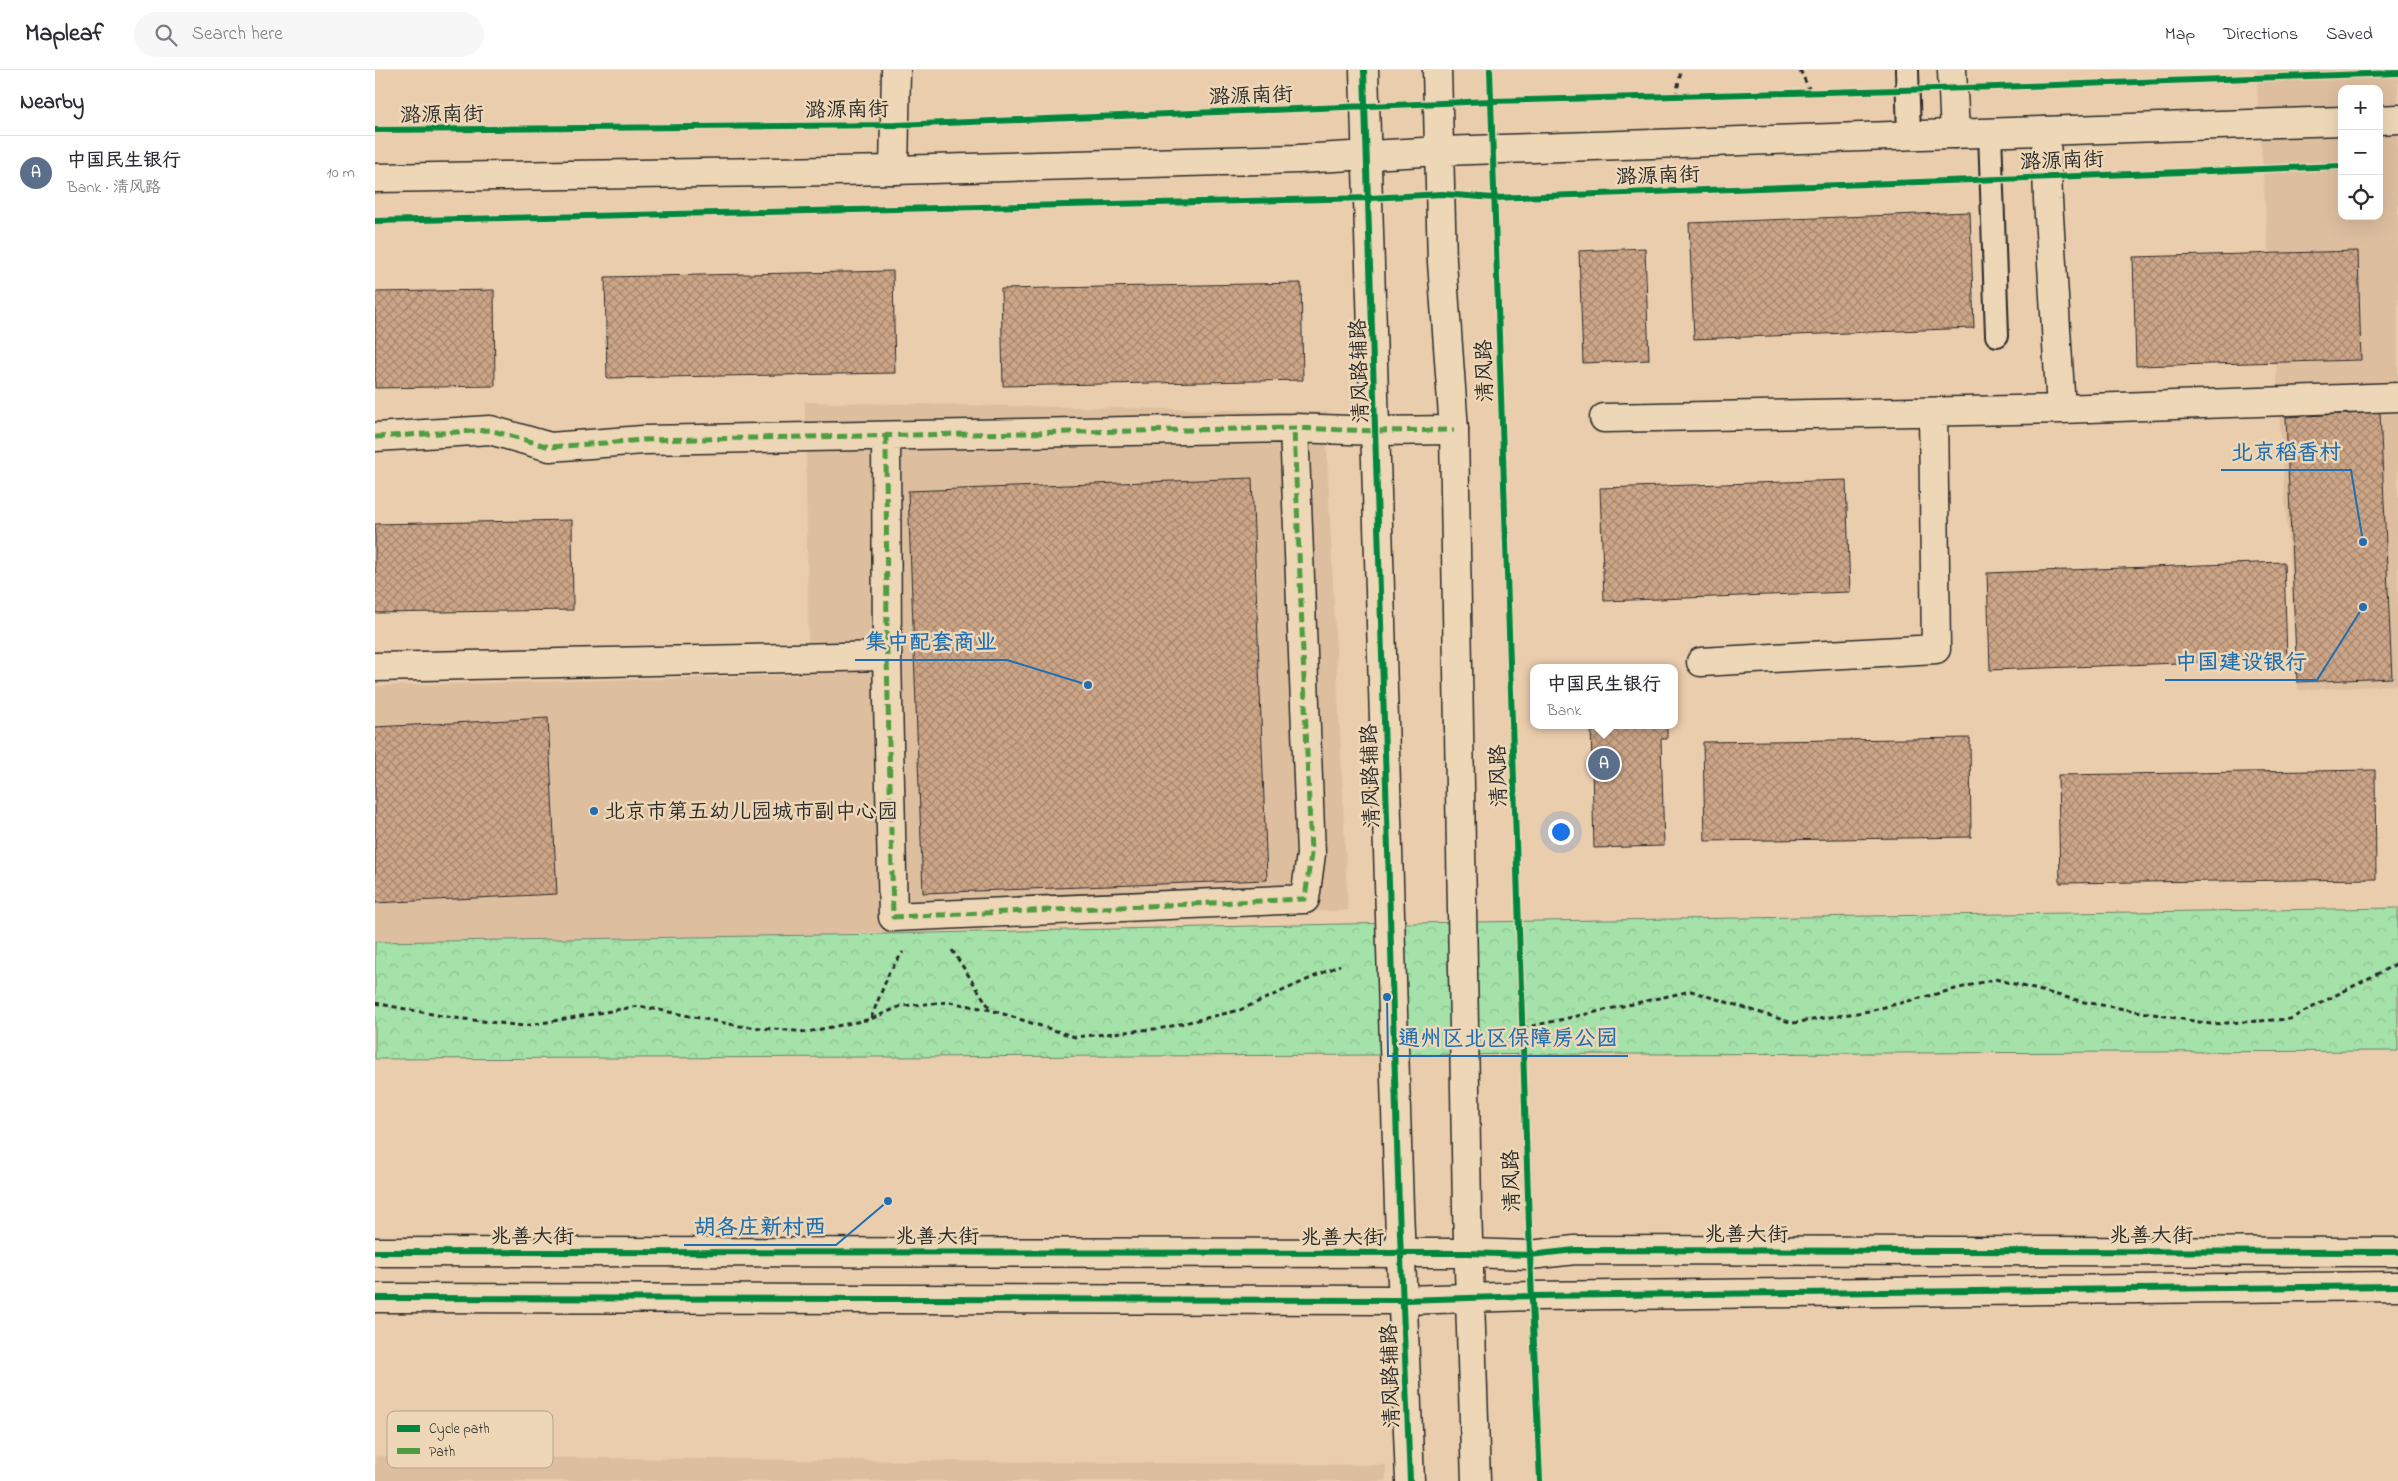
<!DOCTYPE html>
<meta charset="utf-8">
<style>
body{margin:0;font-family:"Indie Flower","LXGW WenKai TC",sans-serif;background:#f7f7f7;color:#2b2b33}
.controls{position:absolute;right:15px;top:15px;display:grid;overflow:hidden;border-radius:10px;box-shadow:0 5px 20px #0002}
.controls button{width:45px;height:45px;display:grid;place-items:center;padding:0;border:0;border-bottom:1px solid #e1e1e2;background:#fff;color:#2b2b33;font:25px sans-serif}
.you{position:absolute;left:1185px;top:761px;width:18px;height:18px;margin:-12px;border:4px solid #fff;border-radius:50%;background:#1a73e8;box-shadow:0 0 0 8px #1a73e833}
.badge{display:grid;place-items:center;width:32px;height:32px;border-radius:50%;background:#1a73e8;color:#fff;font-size:16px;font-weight:700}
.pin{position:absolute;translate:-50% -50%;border:2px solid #fff;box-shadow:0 1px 5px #0006}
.popup{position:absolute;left:1155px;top:594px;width:148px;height:65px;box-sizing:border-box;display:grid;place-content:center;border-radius:10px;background:#fff;filter:drop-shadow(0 1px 4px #0005);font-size:16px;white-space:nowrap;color:#7c7c81}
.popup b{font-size:19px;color:#2b2b33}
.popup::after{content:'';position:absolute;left:50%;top:100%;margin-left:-10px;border:10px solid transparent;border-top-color:#fff}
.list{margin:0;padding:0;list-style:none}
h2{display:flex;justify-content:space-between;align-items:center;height:65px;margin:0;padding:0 20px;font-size:21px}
h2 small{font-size:16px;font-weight:400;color:#7c7c81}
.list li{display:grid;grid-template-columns:32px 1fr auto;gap:15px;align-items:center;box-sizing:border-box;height:75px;padding:0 20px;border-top:1px solid #e1e1e2}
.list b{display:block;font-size:19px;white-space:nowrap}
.list p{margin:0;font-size:16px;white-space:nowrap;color:#7c7c81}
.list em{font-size:16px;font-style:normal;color:#7c7c81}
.icon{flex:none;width:28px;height:28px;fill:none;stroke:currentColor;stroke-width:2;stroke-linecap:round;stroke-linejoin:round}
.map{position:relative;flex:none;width:2023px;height:1411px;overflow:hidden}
header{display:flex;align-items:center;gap:30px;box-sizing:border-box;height:70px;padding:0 25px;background:#fff;border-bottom:1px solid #e1e1e2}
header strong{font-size:24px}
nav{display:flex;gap:28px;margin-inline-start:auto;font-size:18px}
.search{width:350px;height:45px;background:#f7f7f7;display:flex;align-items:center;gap:12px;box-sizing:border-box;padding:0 18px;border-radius:28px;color:#7c7c81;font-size:19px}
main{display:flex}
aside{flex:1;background:#fff}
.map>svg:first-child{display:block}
.built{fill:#ddbe9f;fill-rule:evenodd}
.park{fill:url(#park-crowns);stroke:#68866a}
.building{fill:url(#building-cross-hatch);stroke:#2b2b2b}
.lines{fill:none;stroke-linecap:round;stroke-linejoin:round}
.service-casing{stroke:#2b2b2b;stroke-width:26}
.pedestrian-casing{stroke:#2b2b2b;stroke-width:31}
.minor-casing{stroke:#2b2b2b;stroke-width:31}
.tertiary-casing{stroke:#2b2b2b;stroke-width:31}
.secondary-casing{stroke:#2b2b2b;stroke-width:31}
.path{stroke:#2b2b2b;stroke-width:3;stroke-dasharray:5 4;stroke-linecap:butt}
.service{stroke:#edd7b6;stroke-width:22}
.pedestrian{stroke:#edd7b6;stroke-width:28}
.minor{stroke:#edd7b6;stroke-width:28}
.tertiary{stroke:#edd7b6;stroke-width:28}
.secondary{stroke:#edd7b6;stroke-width:28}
.quiet{stroke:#4f9d41;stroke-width:5;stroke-dasharray:10 5;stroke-linecap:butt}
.cycleway-casing{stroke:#edd7b6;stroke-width:9}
.cycleway{stroke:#00873e;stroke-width:6}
.poi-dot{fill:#1f6fb2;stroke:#edd7b6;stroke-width:2}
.labels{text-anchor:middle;stroke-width:5;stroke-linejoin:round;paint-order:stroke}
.street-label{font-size:21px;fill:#2b2b2b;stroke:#edd7b6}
.poi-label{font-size:21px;fill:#2b2b2b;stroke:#edd7b6;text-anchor:start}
.key{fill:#edd7b6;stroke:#b3a38c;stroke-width:1}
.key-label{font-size:14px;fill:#2b2b2b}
.leader{fill:none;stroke:#1f6fb2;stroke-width:2}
.callout-dot{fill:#1f6fb2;stroke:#edd7b6;stroke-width:2}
.callout-label{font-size:22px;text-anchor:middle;font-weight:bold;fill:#1f6fb2;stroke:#edd7b6;stroke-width:5;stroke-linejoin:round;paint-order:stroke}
</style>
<header>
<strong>Mapleaf</strong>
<div class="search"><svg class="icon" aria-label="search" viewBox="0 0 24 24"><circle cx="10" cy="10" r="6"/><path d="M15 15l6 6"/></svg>Search here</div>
<nav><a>Map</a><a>Directions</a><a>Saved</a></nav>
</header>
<main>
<aside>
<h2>Nearby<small></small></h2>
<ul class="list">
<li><span class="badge" style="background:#5c6f8a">A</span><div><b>中国民生银行</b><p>Bank · 清风路</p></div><em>10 m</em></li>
</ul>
</aside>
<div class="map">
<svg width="2023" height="1411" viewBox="0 0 2023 1411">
<defs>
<pattern id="park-crowns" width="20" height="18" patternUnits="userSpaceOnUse" patternTransform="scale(1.25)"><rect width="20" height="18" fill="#a4e2a9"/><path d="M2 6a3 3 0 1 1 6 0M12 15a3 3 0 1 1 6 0" fill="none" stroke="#8dc292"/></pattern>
<pattern id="building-cross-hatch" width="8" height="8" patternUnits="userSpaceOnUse" patternTransform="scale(1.25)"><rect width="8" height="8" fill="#cda687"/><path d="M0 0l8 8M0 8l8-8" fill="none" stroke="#a7876f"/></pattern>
</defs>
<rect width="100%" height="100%" fill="#eacdac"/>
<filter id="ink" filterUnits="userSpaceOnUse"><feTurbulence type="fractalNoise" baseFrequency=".02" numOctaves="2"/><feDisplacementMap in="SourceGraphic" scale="10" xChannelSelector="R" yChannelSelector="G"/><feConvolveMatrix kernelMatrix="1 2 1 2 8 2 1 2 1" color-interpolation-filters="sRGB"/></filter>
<g filter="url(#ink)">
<!-- built -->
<path class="built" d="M1881,0H2023V615L1923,620ZM1967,19H2004V146H1967Z
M430,332L950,342L973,840L441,865L0,872V616L434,605Z
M0,1386L1011,1395V1411H0Z"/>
<!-- park -->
<path class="park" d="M2023,838V981L0,989V872L511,864L969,854Z"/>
<!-- building -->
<path class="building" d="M1595,142L1599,258L1319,269L1314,153Z
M1270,178L1274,290L1208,293L1204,181Z
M1983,181L1986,290L1761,296L1758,187Z
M518,201L520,303L232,308L230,207Z
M926,213L928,310L628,316L626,219Z
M119,220L120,316L0,318V222Z
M2005,342L2017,608L1922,612L1911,347Z
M877,408L892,810L548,823L533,421Z
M1471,410L1475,522L1229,531L1225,418Z
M197,450L198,540L0,543V454Z
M1909,492L1912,589L1615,600L1612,503Z
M173,648L182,824L0,833V657Z
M1216,655H1292V669H1286L1289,776L1219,778Z
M1595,668L1596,767L1330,771L1328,672Z
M2000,700L2001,809L1685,813L1683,705Z"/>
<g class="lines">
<!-- service casing -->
<g class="service-casing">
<path id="service" d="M1532,0L1534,65
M1615,63L1622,265"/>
</g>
<!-- pedestrian casing -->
<g class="pedestrian-casing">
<path id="pedestrian" d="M511,366L512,586L518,847L930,829L936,784L919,358
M0,367L115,360L175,377L268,370L919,358L1002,361L1079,360"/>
</g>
<!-- minor casing -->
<g class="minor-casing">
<path id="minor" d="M1577,0L1580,64
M1671,61L1673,130L1686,339
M519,100L521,0
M1229,348L1686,339L2023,327
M1326,592L1561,579L1558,342
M0,597L512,586"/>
</g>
<!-- tertiary casing -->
<g class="tertiary-casing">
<path id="tertiary" d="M989,0L1024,1138L1035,1411
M1062,0L1067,192L1079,360L1092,1139L1101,1411
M2004,50L2023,49
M0,108L519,100L923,89L1066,81L1967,51"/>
</g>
<!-- secondary casing -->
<g class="secondary-casing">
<path id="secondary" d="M0,1182L1093,1183L1155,1185L1200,1180L2023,1182
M0,1228L1029,1230L1158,1226L2023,1216"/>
</g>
<!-- path -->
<path class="path" d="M1425,0L1436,23
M1301,26L1306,0
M577,880L616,940
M0,933L72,947L149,956L264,936L365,956L432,962L496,949L526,936L574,932L616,940L700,967L788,958L865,940L965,895
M496,948L514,903L528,882
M1148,958L1316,921L1418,953L1494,941L1620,909L1709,932L1836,954L1915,949L2023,893"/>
<!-- service -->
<use href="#service" class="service"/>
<!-- pedestrian -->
<use href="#pedestrian" class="pedestrian"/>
<!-- minor -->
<use href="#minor" class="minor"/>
<!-- tertiary -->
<use href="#tertiary" class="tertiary"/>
<!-- secondary -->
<use href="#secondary" class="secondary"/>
<!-- quiet -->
<path class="quiet" d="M511,366L512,586L518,847L930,829L936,784L919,358
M0,367L115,360L175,377L268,370L919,358L1002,361L1079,360"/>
<!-- cycleway casing -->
<g class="cycleway-casing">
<path id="cycleway" d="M989,0L1024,1138L1035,1411
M1115,0L1155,1185L1165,1411
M0,60L521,55L1116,31L1561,19L2023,3
M0,151L995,128L1067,124L1119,128L1967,96
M0,1182L1093,1183L1155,1185L1200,1180L2023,1182
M0,1228L1029,1230L1158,1226L2023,1216"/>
</g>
<!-- cycleway -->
<use href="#cycleway" class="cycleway"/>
</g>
</g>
<!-- markers -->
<circle class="poi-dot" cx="219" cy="741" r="5"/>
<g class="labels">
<!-- street labels -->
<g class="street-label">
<text transform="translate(876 25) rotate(-2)" y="7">潞源南街</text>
<text transform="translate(472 39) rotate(-1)" y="7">潞源南街</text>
<text transform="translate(67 44) rotate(-1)" y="7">潞源南街</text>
<text transform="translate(1687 90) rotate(-2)" y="7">潞源南街</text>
<text transform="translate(1283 105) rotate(-2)" y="7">潞源南街</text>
<text transform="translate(984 301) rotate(-92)" y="7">清风路辅路</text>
<text transform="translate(1109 301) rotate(-92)" y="7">清风路</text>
<text transform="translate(995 706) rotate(-92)" y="7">清风路辅路</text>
<text transform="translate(1123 706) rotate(-92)" y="7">清风路</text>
<text transform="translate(1136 1111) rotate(-92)" y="7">清风路</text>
<text x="1371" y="1171">兆善大街</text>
<text x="1776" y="1172">兆善大街</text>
<text x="157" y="1173">兆善大街</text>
<text x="562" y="1173">兆善大街</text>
<text x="967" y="1174">兆善大街</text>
<text transform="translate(1015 1306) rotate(-92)" y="7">清风路辅路</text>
</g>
<!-- poi labels -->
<g class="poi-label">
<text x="229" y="748">北京市第五幼儿园城市副中心园</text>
</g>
</g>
<!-- legend -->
<rect x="12" y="1341" width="166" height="57" rx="8" class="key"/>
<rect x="22" y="1355" width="23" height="7" fill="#00873e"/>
<rect x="22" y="1378" width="23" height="6" fill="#4f9d41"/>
<g class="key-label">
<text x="54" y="1363">Cycle path</text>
<text x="54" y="1386">Path</text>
</g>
<!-- callouts -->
<path class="leader" d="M1988 472L1976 400H1846M713 615L632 590H480M1988 537L1942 610H1790M1012 927L1013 986H1253M513 1131L461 1175H309"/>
<g class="callout-dot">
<circle cx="1988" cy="472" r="5"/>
<circle cx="713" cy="615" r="5"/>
<circle cx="1988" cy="537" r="5"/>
<circle cx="1012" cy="927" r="5"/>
<circle cx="513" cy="1131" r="5"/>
</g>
<g class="callout-label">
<text x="1911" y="389">北京稻香村</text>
<text x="556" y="579">集中配套商业</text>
<text x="1866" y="599">中国建设银行</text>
<text x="1133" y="975">通州区北区保障房公园</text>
<text x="385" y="1164">胡各庄新村西</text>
</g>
</svg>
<div class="controls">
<button>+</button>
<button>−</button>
<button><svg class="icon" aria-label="locate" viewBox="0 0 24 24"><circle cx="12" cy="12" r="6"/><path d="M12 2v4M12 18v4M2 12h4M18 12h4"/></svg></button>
</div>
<div class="you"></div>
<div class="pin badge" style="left:1229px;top:694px;background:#5c6f8a">A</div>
<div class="popup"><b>中国民生银行</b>Bank</div>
</div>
</main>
